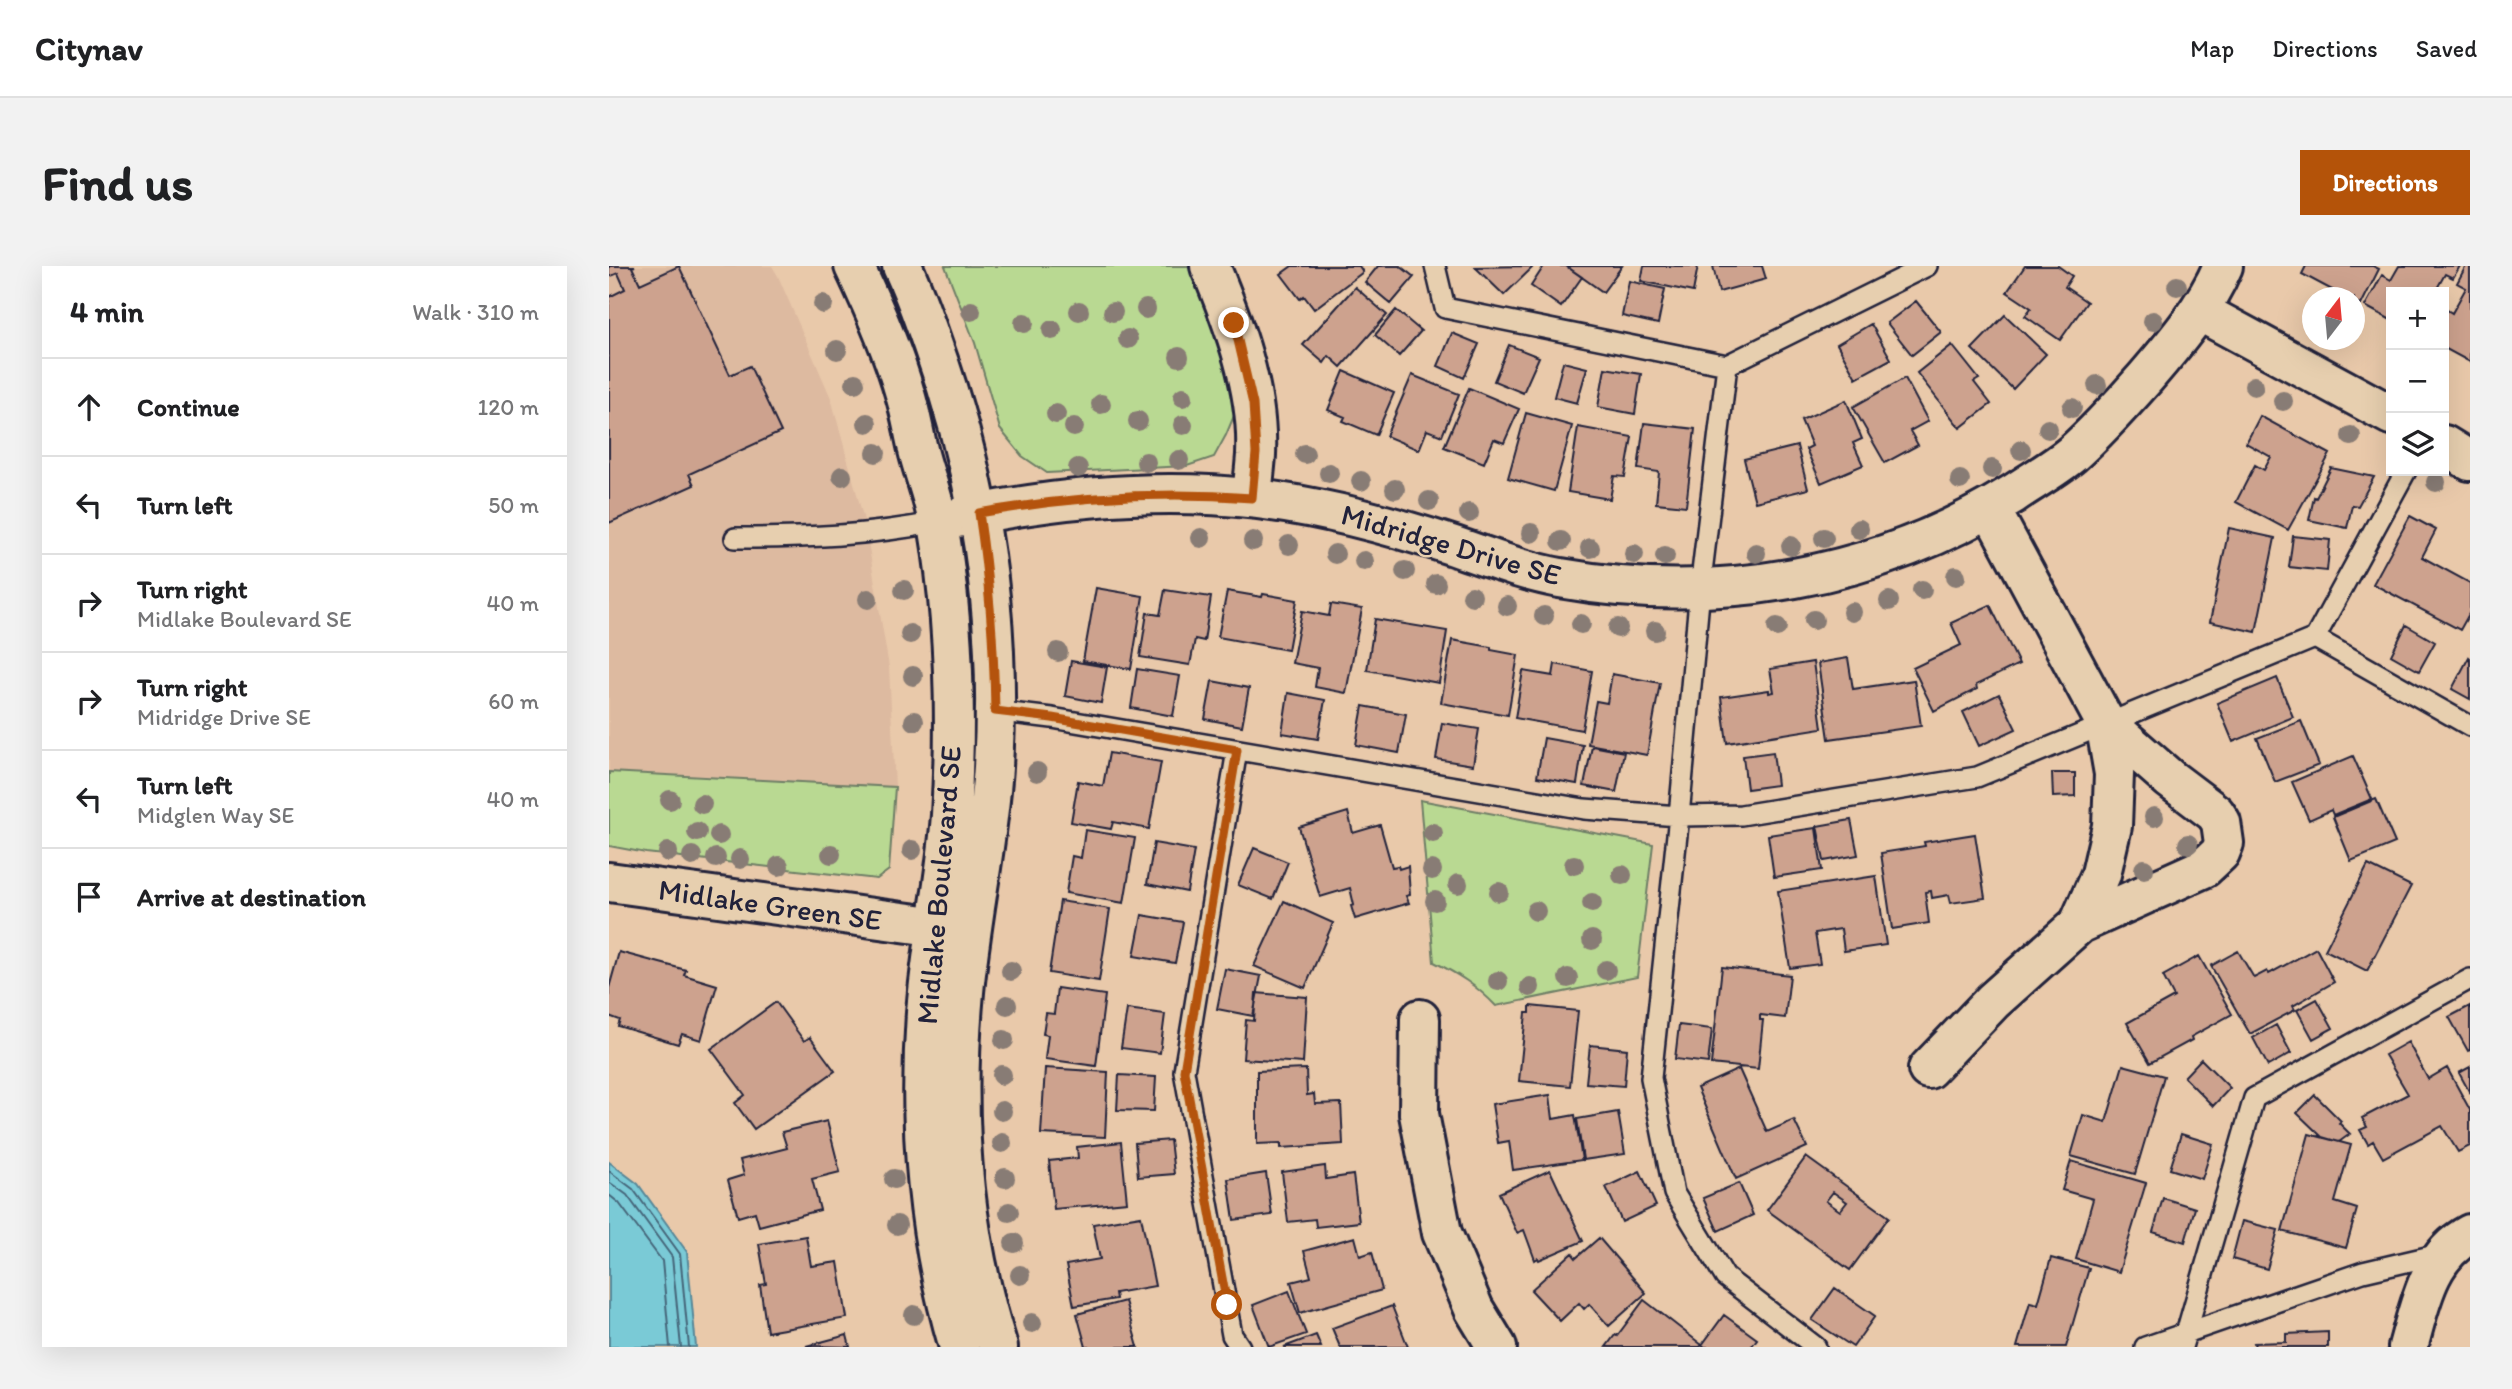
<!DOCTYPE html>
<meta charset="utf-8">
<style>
body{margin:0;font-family:Itim,sans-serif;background:#f2f2f2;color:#202124}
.controls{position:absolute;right:21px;top:21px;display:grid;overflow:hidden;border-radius:0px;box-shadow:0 7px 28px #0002}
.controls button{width:63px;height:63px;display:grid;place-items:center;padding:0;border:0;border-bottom:2px solid #e0e0e0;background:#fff;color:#202124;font:35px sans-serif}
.compass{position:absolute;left:1693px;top:21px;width:63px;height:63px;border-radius:50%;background:#fff;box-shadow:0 7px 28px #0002;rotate:16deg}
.stop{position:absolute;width:21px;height:21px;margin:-16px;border:5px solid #b45309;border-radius:50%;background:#fff}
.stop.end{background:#b45309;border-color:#fff;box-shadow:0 2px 7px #0008}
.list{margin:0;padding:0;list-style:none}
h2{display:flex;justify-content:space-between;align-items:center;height:91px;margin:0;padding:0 28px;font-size:30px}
h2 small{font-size:23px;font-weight:400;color:#757577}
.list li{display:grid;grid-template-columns:46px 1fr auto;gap:21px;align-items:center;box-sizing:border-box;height:98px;padding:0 28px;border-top:2px solid #e0e0e0}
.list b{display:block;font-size:26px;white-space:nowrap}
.list p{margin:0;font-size:23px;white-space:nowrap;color:#757577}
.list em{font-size:23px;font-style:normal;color:#757577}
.icon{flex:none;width:38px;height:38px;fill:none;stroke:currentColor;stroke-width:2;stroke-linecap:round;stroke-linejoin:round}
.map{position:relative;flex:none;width:1861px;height:1081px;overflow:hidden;border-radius:0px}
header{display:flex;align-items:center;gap:42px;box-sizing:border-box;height:98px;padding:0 35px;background:#fff;border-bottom:2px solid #e0e0e0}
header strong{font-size:33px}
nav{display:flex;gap:38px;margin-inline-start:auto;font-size:24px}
.intro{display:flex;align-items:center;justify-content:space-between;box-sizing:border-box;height:168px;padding:0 42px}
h1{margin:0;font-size:49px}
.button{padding:18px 32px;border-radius:0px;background:#b45309;color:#fff;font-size:24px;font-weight:700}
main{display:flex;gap:42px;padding:0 42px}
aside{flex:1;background:#fff;border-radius:0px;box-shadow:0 7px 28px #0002}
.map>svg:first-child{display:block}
.built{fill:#ddbaa0}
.green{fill:#b9d992;stroke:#6e7e66;stroke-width:2}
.water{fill:#7acad6;stroke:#578798;stroke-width:2}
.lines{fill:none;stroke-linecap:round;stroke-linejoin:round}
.shore{stroke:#456579;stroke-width:2}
.building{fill:#cda28e;stroke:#22223b;stroke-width:2;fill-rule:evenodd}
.service-casing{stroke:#22223b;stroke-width:24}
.minor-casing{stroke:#22223b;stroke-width:44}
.tertiary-casing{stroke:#22223b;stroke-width:44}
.service{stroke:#e7cfaf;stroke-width:19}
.minor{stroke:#e7cfaf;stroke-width:38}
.tertiary{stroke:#e7cfaf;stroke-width:38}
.tree{fill:#887c74}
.route{stroke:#b45309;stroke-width:9}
.labels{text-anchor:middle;stroke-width:5;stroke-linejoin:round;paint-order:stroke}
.street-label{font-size:30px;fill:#22223b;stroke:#e7cfaf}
</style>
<header>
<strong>Citynav</strong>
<nav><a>Map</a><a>Directions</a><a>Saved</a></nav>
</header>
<div class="intro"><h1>Find us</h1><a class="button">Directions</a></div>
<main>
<aside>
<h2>4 min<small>Walk · 310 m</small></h2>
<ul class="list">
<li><svg class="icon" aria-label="ahead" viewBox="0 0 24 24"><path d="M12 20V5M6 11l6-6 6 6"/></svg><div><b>Continue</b></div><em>120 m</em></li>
<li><svg class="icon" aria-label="left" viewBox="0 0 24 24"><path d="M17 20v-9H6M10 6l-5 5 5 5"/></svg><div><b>Turn left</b></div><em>50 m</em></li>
<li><svg class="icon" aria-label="right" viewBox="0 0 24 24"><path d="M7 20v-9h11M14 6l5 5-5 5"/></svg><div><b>Turn right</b><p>Midlake Boulevard SE</p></div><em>40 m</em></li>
<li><svg class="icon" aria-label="right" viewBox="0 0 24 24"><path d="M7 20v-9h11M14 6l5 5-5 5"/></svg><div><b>Turn right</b><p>Midridge Drive SE</p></div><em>60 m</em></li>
<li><svg class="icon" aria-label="left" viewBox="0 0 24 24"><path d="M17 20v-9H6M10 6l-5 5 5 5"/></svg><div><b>Turn left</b><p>Midglen Way SE</p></div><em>40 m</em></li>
<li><svg class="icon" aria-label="arrive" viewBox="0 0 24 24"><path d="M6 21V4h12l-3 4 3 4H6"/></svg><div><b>Arrive at destination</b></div></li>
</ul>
</aside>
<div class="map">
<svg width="1861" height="1081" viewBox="0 0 1861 1081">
<rect width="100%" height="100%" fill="#e9c9aa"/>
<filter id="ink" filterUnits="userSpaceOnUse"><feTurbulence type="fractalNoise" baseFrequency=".0143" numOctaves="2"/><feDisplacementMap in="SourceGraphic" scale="14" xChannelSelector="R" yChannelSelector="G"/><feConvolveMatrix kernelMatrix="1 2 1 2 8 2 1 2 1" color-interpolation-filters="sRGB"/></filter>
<g filter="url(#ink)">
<!-- built -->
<path class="built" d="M0,0H163L169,10L222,132L256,258L280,401L286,521L0,506Z"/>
<!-- green -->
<path class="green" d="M336,0H583L600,43L627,145L617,169L605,191L578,200L438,207L413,190L391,163L366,77Z
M0,506L286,521L280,604L268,613L37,587L0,580Z
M811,534L1044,578L1028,711L887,740C868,720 849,708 825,696Z"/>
<!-- water -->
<path class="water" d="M0,896L29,918L78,986L87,1081H0Z"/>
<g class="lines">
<!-- shore -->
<path class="shore" d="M0,905L24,923L71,988L80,1081
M0,916L18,929L63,991L72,1081
M0,929L10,937L53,995L61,1081"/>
</g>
<!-- building -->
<path class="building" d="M0,0H26L23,1L31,18L70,0L121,109L141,100L172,166L80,208L85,219L0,257V31L16,23L9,7L0,11Z
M683,0H750L754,6L705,43L695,30L691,33L672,8Z
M769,0H791L805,11L782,38L756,16Z
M921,0L923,2L895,29L866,1Z
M935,0H957L973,11L952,41L922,20Z
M957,0H1013L994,26Z
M1035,0H1089L1084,26L1032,15Z
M1104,0H1153L1157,13L1110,26Z
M1416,0H1449L1463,10L1456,21L1478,36L1451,74L1416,50L1422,42L1398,26Z
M1697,0H1764L1770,3L1752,39L1745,35V32H1738L1693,8Z
M1790,0H1851L1844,12L1836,8L1826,26H1782V54L1756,40L1773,9L1782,14Z
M1857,0H1861V96L1835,82V42L1843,47L1857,22L1848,17Z
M1020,15L1056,23L1049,58L1013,50Z
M746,21L778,49L732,101L720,90L715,97L694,79Z
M1307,35L1332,66L1303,89L1278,57Z
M787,44L812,65L790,90L766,69Z
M1396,49L1437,88L1404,123L1363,83Z
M1262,58L1282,93L1247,112L1228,78Z
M843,67L870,78L855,112L829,100Z
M900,79L930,91L914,127L885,115Z
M1343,79L1370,113L1365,116L1382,138L1351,162L1308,107Z
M954,96L978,102L968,137L945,131Z
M996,102L1032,108L1026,148L989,141Z
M735,105L785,127L767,169L734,155L736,151L719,144Z
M803,109L850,128L833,170L818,164L810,184L777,170Z
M1296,112L1319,155L1301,165L1309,179L1276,197L1244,141Z
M860,122L910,143L895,177L885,173L875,197L835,181Z
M1237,134L1253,173L1244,177L1254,199L1212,217L1197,183L1203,180L1192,154Z
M917,147L963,160L945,225L899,212Z
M1651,150L1721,188L1679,264L1627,236L1646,199L1655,204L1662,191L1637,177Z
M1035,157L1086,163L1077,240L1047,237L1050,206L1029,203Z
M969,161L1023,171L1016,211L1005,210L1001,233L959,226Z
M1188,180L1199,223L1146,236L1135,193Z
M1722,202L1765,211L1749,240L1743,239L1738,262L1700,254L1705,231L1707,232Z
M1801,250L1827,264L1813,291L1861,317V346L1851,364L1764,318Z
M1620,262L1666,272L1647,366L1601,356Z
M1684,270L1721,274L1718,305L1680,301Z
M487,322L534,330L522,403L474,395Z
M556,324L602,331L595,375L586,373L581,399L531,391L538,347L551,349Z
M618,325L653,331L654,328L688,334L679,384L609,371Z
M722,338L753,343L737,427L706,421L709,402L683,397L693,345L720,350Z
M1381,339L1410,398L1367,419L1368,423L1325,445L1304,402L1352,379L1342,357Z
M766,353L838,365L830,417L758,404Z
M1797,359L1826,376L1810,405L1782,389Z
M843,374L882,381V384L909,389L899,449L832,437Z
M1860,391L1861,392V433L1843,423Z
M1239,392L1244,423L1305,414L1312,460L1220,473L1209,397Z
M462,395L498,401L492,437L456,430Z
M1204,396L1213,462L1118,477L1112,431L1160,424V427L1165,426L1161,403Z
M946,398L983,405L973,464L906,452L914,405L944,410Z
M528,403L571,410L564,450L522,442Z
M1003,408L1051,417L1038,489L979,478L987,435L998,437Z
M1668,412L1684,451L1624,476L1608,437Z
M603,415L640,422L633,460L596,453Z
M679,427L716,434L709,473L673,467Z
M1390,428L1407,463L1370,480L1354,446Z
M754,440L797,448L790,487L747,479Z
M1692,455L1710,499L1666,516L1648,472Z
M833,457L870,463L864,499L827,493Z
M935,472L974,479L968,518L928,511Z
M983,480L1015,486L1007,526L975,520Z
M1164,486L1168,519L1138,523L1134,490Z
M500,487L552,496L540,563L504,556L502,563L462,556L469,515L494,520Z
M1744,490L1763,533L1724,549L1722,544L1700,554L1683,516Z
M1443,507H1466V530L1444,531Z
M1767,533L1786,577L1742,595L1724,551Z
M739,546L744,567L771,559L783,601L789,600L790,603L799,600L801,629L797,630L800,637L746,653L742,640L745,639L741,622L711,631L690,561Z
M1242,554L1249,589L1215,595L1208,560Z
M1207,562L1213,604L1165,611L1159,569Z
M476,564L526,572L515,637L457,627L463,590L472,592Z
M1366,568L1376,632L1342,637L1340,629L1323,632L1322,625L1316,626L1320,657L1283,663L1272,587L1316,580L1315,576Z
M545,577L585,584L578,626L538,618Z
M645,582L679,596L664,633L629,619Z
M1759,599L1802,620L1758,705L1716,684Z
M1267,610L1277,679L1235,685L1232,663L1206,667L1211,698L1181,702L1169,625Z
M451,635L501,643L490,715L440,707Z
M675,635L724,657L696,722L645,700Z
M533,649L574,656L566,697L525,690Z
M1707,682L1725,716L1684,740L1686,744L1641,768L1602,700L1629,685L1645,712L1658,705L1660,708Z
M10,686L77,704L75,709L108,719L92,774L73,768L69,778L9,760L11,754L0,750V722Z
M1590,690L1623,748L1582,771L1583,774L1541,797L1518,757L1565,731L1554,710Z
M1113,701L1181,709L1176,752L1151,749V754H1154L1149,803L1102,798Z
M616,703L652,710L644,750L608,743Z
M448,722L496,729L487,800L436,793L439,769L434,768L437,747L445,748Z
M647,727L698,731L694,797L634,793L637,754L645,755Z
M1708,733L1724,762L1704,773L1688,744Z
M167,736L195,775L201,771L226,805L145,863L126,837L136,829L102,783Z
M921,740L969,745L961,820L910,815L917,747H921Z
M1861,740V784L1859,785L1840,751Z
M518,743L556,748L551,787L512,782Z
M1070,759L1103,763L1099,797L1066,793Z
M1667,759L1682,787L1659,800L1644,772Z
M1799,776L1819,813L1838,802L1861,844V880L1849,886L1833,860L1774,892L1764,875L1759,878L1751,864L1758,861L1753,852L1799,828L1776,789Z
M981,779L1018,783L1015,820L977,817Z
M1592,793L1621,822L1604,840L1575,811Z
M1514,799L1555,810L1526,908L1462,890L1474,849L1497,856Z
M1861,801V827L1850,807Z
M436,802L499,806L496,871L432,868Z
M697,803L698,829L705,828L706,838L732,837L734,878L672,882V877L648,878V805Z
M1130,803L1158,866L1185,854L1198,881L1127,913L1088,822Z
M510,809L547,811L545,845L508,844Z
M941,829L944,853L966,849L973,894L904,904L900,875L889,877L883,838Z
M1706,829L1732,855L1730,857L1741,868L1730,876L1713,871L1688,847Z
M1009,846L1016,888L974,894L968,853Z
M218,855L231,906L203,913L211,944L150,960L146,946L129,951L119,914L135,909L131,894L178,882L173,866Z
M1572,868L1604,878L1593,913L1561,903Z
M1700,868L1742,879L1726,936L1748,943L1737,982L1673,965Z
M561,874L565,908L529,911L526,877Z
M512,876L518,936L445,943L440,895L469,892L468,881Z
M1197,891L1280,951L1241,1004L1158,944ZM1224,926L1238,936L1231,945L1217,935Z
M1462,895L1537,917L1510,1006L1467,993L1484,933L1453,924Z
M716,900L717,913L744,909L750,956L707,961L706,953L679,956L673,906Z
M941,904L974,975L930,994L929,992L926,994L915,964L908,967L890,927Z
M1031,905L1047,940L1013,956L997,921Z
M657,907L663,949L625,954L619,913Z
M1130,917L1144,949L1109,965L1094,932Z
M1554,932L1586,942L1576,976L1544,966Z
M532,950L546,1020L506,1027L507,1033L465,1040L457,999L491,993L484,958Z
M1633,955L1669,964L1658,1003L1623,993Z
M197,970L202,1000L229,996L238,1052L158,1066L151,1019L157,1018L150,978Z
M746,971L751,990L763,986L773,1024L691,1047L682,1016L702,1011L695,985Z
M990,972L1037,1027L1000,1060L980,1038L975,1043L970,1037L951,1055L922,1024L963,987L967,992Z
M1442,992L1480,1002L1457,1081H1408L1421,1036L1429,1038Z
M1226,1022L1266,1050L1244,1081L1203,1054Z
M680,1025L697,1068L660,1081L644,1039Z
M1035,1034L1093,1079L1091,1081H997L1006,1069L1008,1070Z
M516,1035L529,1081H477L468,1048Z
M783,1040L799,1081H731L723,1062Z
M1115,1049L1148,1073L1142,1081H1096L1093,1079Z
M1719,1066V1081H1646L1645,1077L1677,1076V1068Z
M238,1069L241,1081L197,1080Z
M707,1069L712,1081H675Z"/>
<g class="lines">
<!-- service casing -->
<g class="service-casing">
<path id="service" d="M826,0L836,42L1118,99L1318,0
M1118,99L1091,323L1070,550L1042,812L1065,927L1116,1011L1207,1081
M126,272C197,272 258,270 329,256
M1706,372L1797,205
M386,445L443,452L975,543L1070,550L1132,549L1368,511L1706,372L1861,460
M628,484L575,805L623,1069L631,1081
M1536,1081L1754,1006L1835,987
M1573,1081L1645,832L1861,713"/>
</g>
<!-- minor casing -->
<g class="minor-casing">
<path id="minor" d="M601,0C625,58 650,124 647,189C646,203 644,218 643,232
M1590,45L1782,149
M1835,179L1861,195
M1381,242L1496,456L1561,513L1606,547L1612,556L1615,577L1611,587L1595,602L1470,658
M329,256C432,233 541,220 648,233C714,241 778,258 842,279C878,291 913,305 951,312C1107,340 1269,312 1404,228C1423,215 1445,203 1463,188C1489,165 1514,137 1537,111C1567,76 1596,42 1614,0
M0,616L359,665
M811,753L810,848L833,967L865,1043L888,1081
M1319,803L1384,735L1470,658L1492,608L1503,560L1505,508L1496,456
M1799,1081C1811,1039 1819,990 1861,968"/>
</g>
<!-- tertiary casing -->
<g class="tertiary-casing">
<path id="tertiary" d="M245,0C263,38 285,88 296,128C302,148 305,168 310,188C316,211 325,233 329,257C345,352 348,453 342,549C337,616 322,681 317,747C309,859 318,973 350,1081
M293,0C305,25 314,51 323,77C372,213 393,357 384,501C379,576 362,651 355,726C344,845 353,967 389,1081"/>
</g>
<!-- service -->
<use href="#service" class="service"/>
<!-- minor -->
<use href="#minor" class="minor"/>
<!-- tertiary -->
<use href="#tertiary" class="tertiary"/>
</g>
<!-- trees -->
<g class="tree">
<circle cx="1568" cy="20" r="10"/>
<circle cx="214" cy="38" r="10"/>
<circle cx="537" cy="43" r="10"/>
<circle cx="362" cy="45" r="10"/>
<circle cx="470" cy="45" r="10"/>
<circle cx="504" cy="46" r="10"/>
<circle cx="1544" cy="55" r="10"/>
<circle cx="415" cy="57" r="10"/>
<circle cx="443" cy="64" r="10"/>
<circle cx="519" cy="73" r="10"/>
<circle cx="228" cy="84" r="10"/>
<circle cx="570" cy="91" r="10"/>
<circle cx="246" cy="117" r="10"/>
<circle cx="1488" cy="119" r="10"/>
<circle cx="1645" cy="120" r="10"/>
<circle cx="574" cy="131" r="10"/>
<circle cx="1674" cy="135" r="10"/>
<circle cx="492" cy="138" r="10"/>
<circle cx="1463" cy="142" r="10"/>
<circle cx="447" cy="148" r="10"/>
<circle cx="529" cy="155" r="10"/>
<circle cx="258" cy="157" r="10"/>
<circle cx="574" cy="159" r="10"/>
<circle cx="465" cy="161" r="10"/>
<circle cx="1439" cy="163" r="10"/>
<circle cx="1742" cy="170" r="10"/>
<circle cx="1412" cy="184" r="10"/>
<circle cx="267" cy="187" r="10"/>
<circle cx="696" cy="188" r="10"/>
<circle cx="570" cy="194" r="10"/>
<circle cx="537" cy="196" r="10"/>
<circle cx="469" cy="202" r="10"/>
<circle cx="1383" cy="203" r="10"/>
<circle cx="720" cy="207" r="10"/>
<circle cx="233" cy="210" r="10"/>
<circle cx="1351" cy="214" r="10"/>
<circle cx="752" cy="215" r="10"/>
<circle cx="1827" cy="216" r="10"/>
<circle cx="786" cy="223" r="10"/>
<circle cx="820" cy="235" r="10"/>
<circle cx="860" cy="247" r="10"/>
<circle cx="1250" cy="263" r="10"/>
<circle cx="922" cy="267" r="10"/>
<circle cx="592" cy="272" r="10"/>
<circle cx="1215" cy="272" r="10"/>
<circle cx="644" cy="275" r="10"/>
<circle cx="952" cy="275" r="10"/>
<circle cx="680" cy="279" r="10"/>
<circle cx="1182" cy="280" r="10"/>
<circle cx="981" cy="282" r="10"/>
<circle cx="1147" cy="287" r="10"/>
<circle cx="726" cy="288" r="10"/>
<circle cx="1025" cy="288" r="10"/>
<circle cx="1056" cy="290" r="10"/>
<circle cx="755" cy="295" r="10"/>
<circle cx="796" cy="305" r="10"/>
<circle cx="1347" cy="310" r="10"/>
<circle cx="827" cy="318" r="10"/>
<circle cx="295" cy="324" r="10"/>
<circle cx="1313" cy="324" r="10"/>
<circle cx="863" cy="330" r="10"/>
<circle cx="259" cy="333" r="10"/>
<circle cx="1280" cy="335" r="10"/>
<circle cx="898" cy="340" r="10"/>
<circle cx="1243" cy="346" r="10"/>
<circle cx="935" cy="350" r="10"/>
<circle cx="1205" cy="354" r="10"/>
<circle cx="972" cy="358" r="10"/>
<circle cx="1168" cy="361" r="10"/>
<circle cx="1009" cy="362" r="10"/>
<circle cx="1046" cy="365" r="10"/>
<circle cx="301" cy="368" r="10"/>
<circle cx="449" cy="386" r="10"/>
<circle cx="304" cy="410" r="10"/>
<circle cx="305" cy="455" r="10"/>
<circle cx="428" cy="506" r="10"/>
<circle cx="61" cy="534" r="10"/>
<circle cx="93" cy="538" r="10"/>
<circle cx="1545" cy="551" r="10"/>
<circle cx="88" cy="566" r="10"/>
<circle cx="824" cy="567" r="10"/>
<circle cx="110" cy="569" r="10"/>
<circle cx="1579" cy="578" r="10"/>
<circle cx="303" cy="584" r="10"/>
<circle cx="59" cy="586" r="10"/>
<circle cx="222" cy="588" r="10"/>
<circle cx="83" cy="590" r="10"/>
<circle cx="107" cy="592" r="10"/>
<circle cx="131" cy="593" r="10"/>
<circle cx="965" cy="599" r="10"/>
<circle cx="170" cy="600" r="10"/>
<circle cx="1535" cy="603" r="10"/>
<circle cx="823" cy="604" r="10"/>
<circle cx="1013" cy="609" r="10"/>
<circle cx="849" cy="618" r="10"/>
<circle cx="890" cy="626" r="10"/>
<circle cx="826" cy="635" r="10"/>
<circle cx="983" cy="637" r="10"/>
<circle cx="927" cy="645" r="10"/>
<circle cx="983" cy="674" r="10"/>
<circle cx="997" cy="704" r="10"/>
<circle cx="402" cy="705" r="10"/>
<circle cx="959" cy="712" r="10"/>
<circle cx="889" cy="715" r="10"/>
<circle cx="921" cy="721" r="10"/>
<circle cx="398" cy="739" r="10"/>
<circle cx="395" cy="774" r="10"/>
<circle cx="393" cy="809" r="10"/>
<circle cx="393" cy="845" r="10"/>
<circle cx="393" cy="877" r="10"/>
<circle cx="396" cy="912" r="10"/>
<circle cx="285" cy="913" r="10"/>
<circle cx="400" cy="946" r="10"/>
<circle cx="288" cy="959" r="10"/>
<circle cx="405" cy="977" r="10"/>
<circle cx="411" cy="1009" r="10"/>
<circle cx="305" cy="1049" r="10"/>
<circle cx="423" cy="1057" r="10"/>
</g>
</g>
<g class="lines" filter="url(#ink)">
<!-- route -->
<path class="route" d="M618,1039L575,805L628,484L443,452L386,445C385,378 380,313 370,247C460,231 551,225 643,232L647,187L644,138L625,57"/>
</g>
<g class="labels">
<!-- street labels -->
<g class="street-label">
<text transform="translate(842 279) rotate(16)" y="10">Midridge Drive SE</text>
<text transform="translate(330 619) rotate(-85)" y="10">Midlake Boulevard SE</text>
<text transform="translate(161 639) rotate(8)" y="10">Midlake Green SE</text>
</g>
</g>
</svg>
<div class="controls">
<button>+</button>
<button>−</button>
<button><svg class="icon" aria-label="layers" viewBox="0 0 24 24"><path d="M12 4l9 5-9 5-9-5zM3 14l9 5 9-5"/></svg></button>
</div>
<svg class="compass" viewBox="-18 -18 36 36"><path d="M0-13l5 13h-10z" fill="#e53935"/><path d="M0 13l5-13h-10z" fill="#757577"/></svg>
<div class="stop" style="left:618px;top:1039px"></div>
<div class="stop end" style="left:625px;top:57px"></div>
</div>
</main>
